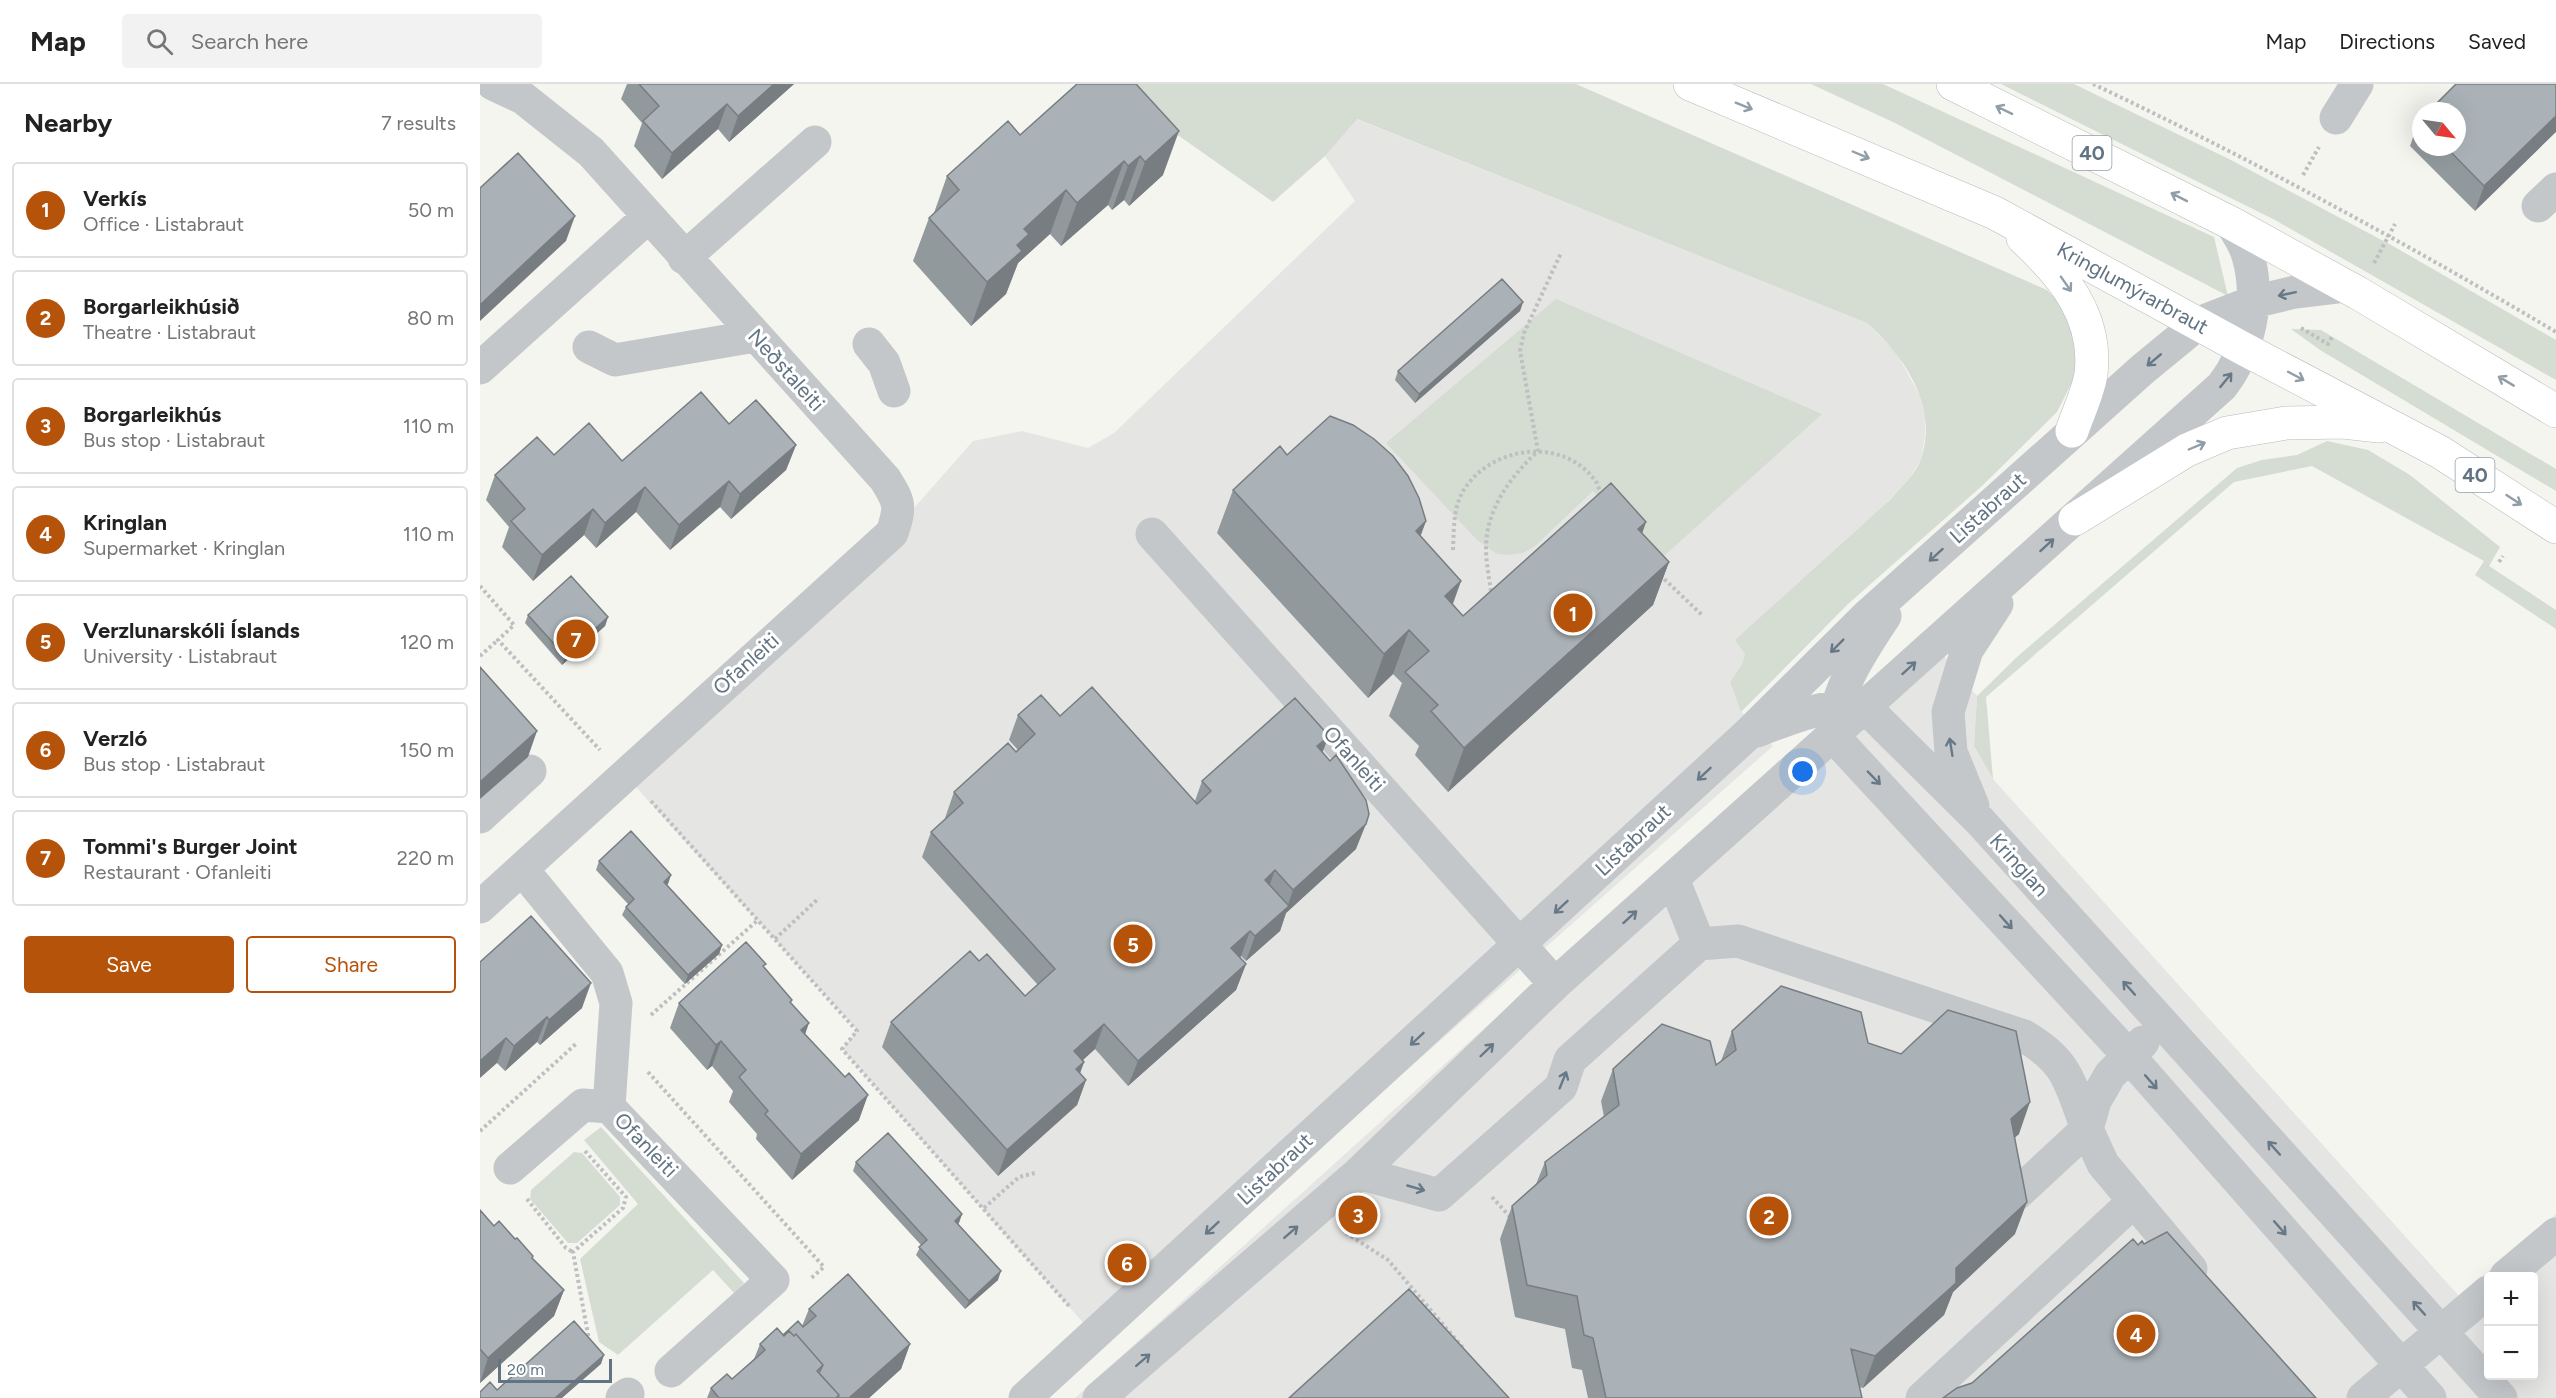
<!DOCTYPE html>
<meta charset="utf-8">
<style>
body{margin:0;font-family:Figtree,sans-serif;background:#f2f2f2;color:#222}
.controls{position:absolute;right:18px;bottom:18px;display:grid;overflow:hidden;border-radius:6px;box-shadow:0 6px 24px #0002}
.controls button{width:54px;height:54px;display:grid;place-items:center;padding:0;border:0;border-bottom:2px solid #e0e0e0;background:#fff;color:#222;font:30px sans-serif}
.compass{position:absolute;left:1932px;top:18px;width:54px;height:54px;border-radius:50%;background:#fff;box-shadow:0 6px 24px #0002;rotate:119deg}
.scale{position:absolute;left:18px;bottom:15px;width:114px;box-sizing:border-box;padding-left:6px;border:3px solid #627483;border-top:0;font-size:16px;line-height:21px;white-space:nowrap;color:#627483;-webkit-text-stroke:4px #fff;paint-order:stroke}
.you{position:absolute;left:1323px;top:688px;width:21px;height:21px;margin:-15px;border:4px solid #fff;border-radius:50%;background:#1a73e8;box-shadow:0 0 0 9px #1a73e833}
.badge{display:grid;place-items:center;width:39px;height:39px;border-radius:50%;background:#b45309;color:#fff;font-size:20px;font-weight:700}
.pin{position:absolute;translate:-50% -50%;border:3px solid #fff;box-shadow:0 2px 6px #0006}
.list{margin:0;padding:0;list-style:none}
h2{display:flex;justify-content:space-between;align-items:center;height:78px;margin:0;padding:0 24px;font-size:26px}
h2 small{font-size:20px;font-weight:400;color:#767676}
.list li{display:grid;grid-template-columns:39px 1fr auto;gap:18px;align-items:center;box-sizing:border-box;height:96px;margin:0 12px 12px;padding:0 12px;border:2px solid #e0e0e0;border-radius:6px}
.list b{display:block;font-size:22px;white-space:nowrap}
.list p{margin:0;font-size:20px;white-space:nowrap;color:#767676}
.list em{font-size:20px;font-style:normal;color:#767676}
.actions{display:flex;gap:12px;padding:18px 24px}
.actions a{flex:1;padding:14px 0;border:2px solid #b45309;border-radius:6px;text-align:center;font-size:21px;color:#b45309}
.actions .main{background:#b45309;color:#fff}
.icon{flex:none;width:33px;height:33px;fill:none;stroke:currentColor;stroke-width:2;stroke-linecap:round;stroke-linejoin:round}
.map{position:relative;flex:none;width:2076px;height:1314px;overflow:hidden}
header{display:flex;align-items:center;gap:36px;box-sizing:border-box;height:84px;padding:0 30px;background:#fff;border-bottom:2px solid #e0e0e0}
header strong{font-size:28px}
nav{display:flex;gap:33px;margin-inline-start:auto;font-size:21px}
.search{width:420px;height:54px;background:#f2f2f2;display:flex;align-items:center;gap:15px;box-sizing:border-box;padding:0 21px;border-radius:6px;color:#767676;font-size:22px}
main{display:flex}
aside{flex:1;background:#fff}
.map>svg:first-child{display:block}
.built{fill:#e5e6e4;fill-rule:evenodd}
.green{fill:#d5dcd1}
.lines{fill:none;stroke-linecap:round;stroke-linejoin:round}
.major-casing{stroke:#b6babe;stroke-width:34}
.path{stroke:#bdbfc1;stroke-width:4;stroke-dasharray:3 3;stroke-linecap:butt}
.minor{stroke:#c4c7ca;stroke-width:33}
.major{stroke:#fff;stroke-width:33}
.wall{fill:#92999d}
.shaded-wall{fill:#777d80}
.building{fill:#aab2b7;stroke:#777d80;stroke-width:1.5}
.oneway{stroke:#919ea8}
.oneway2{stroke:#677887}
.labels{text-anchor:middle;stroke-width:6;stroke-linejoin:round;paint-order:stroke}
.shield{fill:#fff;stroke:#919ea8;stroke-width:1.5}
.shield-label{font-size:20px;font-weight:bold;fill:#627483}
.street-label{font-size:21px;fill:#627483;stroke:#fff}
</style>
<header>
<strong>Map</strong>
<div class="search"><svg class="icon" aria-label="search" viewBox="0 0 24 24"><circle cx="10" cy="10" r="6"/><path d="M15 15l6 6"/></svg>Search here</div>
<nav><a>Map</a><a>Directions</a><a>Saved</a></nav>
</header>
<main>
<aside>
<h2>Nearby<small>7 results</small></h2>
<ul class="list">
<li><span class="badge">1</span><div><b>Verkís</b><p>Office · Listabraut</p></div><em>50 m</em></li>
<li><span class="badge">2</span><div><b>Borgarleikhúsið</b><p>Theatre · Listabraut</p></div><em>80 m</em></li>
<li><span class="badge">3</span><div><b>Borgarleikhús</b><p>Bus stop · Listabraut</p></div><em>110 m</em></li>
<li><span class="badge">4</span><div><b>Kringlan</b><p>Supermarket · Kringlan</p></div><em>110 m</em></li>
<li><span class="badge">5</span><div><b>Verzlunarskóli Íslands</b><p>University · Listabraut</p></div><em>120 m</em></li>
<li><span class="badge">6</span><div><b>Verzló</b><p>Bus stop · Listabraut</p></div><em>150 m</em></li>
<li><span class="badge">7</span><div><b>Tommi's Burger Joint</b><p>Restaurant · Ofanleiti</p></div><em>220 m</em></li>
</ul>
<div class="actions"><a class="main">Save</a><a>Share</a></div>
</aside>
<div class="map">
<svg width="2076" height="1314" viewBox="0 0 2076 1314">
<rect width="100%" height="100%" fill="#f5f5f0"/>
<!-- built -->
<path class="built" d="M876,35L1387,239L1416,268L1440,312L1445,332V353L1441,375L1429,395L1265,570L1262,580L1250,598L1261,627L1293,662L620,1258L362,965L377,946L145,691L412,449L493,357L542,347L608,364L634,349L875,117L845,72Z
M1444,547L1497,612L1494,662L1513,695L1979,1212L2076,1130V1314H595ZM2008,1192H2054V1292H2008Z"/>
<!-- green -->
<path class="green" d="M625,0H1096L1567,206L1589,229L1599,284L1577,328L1503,401L1368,520L1261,628L1250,598L1262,580L1265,570L1255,556L1410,416C1421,403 1435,391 1441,375C1459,322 1424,272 1387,239L877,35L845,72L793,118Z
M1331,0H1403L1734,153L1748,212L1415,39Z
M1521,0H1594L1749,75L1913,162L2076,256V296L1795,136Z
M1076,215L1342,330L1175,480L1113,407L1055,462L1043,469L1029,471L1017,470L997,456L906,359Z
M1811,245L1841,246L2076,385V407L1840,266Z
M1847,357L1888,366L1930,391L2020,463L2009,482L2076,526V545L1995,491L2004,477L1832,382L1754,398L1506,613L1513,695L1494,662L1497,612L1538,572L1757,384L1782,376L1817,371Z
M121,1043L264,1199L254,1209L233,1186L138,1271L119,1258L100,1175L158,1120L104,1056Z
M94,1068L102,1069L140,1113V1121L97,1159H88L50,1115L51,1106Z"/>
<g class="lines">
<!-- major casing -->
<g class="major-casing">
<g id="major">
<path id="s1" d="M1210,0L1515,129L1764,265L1960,368L2076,443"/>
<path d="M1473,0L1751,139L1878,209L2076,327"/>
<path d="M1543,154C1583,191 1618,233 1611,290C1608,309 1598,329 1592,347"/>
<path d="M1595,435L1707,366L1747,349L1806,339L1863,338L1899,342"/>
</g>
</g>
<!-- path -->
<path class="path" d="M1613,0C1771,75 1926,159 2076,248
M1823,91L1839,63
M1894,179L1915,140
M1821,244L1848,260L1853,251
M973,466C974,447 973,428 981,411C1005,364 1079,350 1114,395C1118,399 1119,406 1122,411
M2019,478L2023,472
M1180,491L1223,532
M0,502L34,541L18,556L120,666
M1011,507C1009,493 1006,478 1006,464C1006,425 1031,392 1058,367L1040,267L1044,249L1081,169
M0,572L18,556
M171,717L377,947L362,965L590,1223
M295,855L339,814
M171,931L278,836
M168,988L344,1183L330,1195
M0,1047L97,959
M105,1067L146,1113L143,1124L93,1168L109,1256
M1012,1113L1031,1134
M47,1115L86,1164L93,1168
M504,1124L539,1093L555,1089
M866,1149L908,1176L984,1265"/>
<!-- minor -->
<path class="minor" d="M1856,34L1877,0
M2058,122L2076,105
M204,174L335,58
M389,260L404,279L414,307
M109,263L135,276L275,252
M0,284L168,133
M672,450L1075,900
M1405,532C1381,568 1354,608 1353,652L1648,971L1950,1314
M1277,647C1313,633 1347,619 1385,623L1500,737L2021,1314
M1493,722L1471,668L1468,628L1487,566L1517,520
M0,733L50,687
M42,785L127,889L136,919L129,1023L293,1196L191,1287
M0,823L412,449C421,422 420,419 405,395L111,68L43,14L13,0
M1219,860L1258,857L1544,952C1589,978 1590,1000 1607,1045L1537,1110
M1663,958L1630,991L1615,1017L1607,1045L1623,1080L1711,1185
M30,1084L103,1021L129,1023
M879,1089L959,1111L1081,1003L1090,976L1219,860L1193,795
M2026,1192L2076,1150
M142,1314L148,1310
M545,1314L1267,651L1388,531L1663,285L1719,239L1773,218L1815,208L1865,202
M619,1314L879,1089L1075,900L1742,302C1769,267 1781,216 1768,172C1765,160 1757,149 1751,139
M1442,1314L1654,1117
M1883,1314L2008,1208"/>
<!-- major -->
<use href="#major" class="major"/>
</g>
<!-- wall -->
<path class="wall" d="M147,0H314L249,58L238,45L182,95L154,62L162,39L141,15Z
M597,0L683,91L649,122L644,116L632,126L628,121L581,162L570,150L538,179L526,210L491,242L433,177L449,134L454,129L467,92L540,51Z
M2076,0L1995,127L1930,62L1939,36L1941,35V63H1977Z
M1043,218L1040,227L935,319L915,296L918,287Z
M249,340L316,361L306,386L251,435L240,423L190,466L156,428L116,464L104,451L53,497L22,463L29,443L6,416L15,391L74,371L142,377Z
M753,406L946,437L940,452L981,497L973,520L983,532L1166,438L1162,450L1189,478L1173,521L968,708L935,671L939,662L909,632L922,599L913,590L888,614L737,449Z
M48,531L128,533L125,542L82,581L45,539Z
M538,631L580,632L715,717L722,697L843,668L876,765L806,829L800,847L766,877L761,872L760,874L766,880L756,906L648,1002L615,965L603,976L604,978L600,989L606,996L597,1021L518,1092L402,963L411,938L499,877L545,912L558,901L442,773L451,748L466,735L465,734L474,708L538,666L529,656Z
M119,777L188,800L187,801L242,861L239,870L205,900L142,831L146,823L148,820L116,786Z
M0,878L102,924L60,961L57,958L25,987L17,979Z
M285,885L312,916L311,919L325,951L379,1036L312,1096L276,1055L277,1050L249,1018L253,1007L232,982L227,986L190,944L199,919Z
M1252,947L1388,959L1539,1050L1534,1054L1535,1150L1473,1208L1464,1231L1383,1304L1379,1303L1382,1314H1108L1102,1286L1092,1284L1085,1245L1035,1233L1020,1155L1032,1122L1056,1100L1065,1078L1124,1033L1121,1017L1133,985L1236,981L1241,977Z
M376,1078L482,1130L478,1140L518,1196L485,1225L436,1171L441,1161L373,1087Z
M0,1126L14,1142L35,1155L53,1172L52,1175L84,1206L74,1232L0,1299Z
M329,1225L430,1260L421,1285L389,1314H227L231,1304L252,1295L274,1275L280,1260L322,1242Z"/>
<!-- shaded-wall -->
<path class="shaded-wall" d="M294,0H314L249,58L258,32Z
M247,20L238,45L182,95L192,69Z
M2076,32V48L1995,127L2004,102Z
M699,47L683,91L649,122L665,78Z
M660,72L644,116L632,126L648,82Z
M644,77L628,121L581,162L597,119Z
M586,106L570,150L538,179L526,210L491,242L507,198L544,145Z
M95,132L86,157L0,237V221Z
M1043,218L1040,227L935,319L939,310Z
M316,361L306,386L251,435L260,410Z
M249,397L240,423L190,466L199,441Z
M165,403L156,428L116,464L125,439Z
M113,425L104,451L53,497L62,471Z
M946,437L930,481L936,447Z
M1166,438L1150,482L1158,445Z
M1189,478L1173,521L968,708L984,664Z
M981,497L965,540V512Z
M128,533L125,542L82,581L85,572Z
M929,546L913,590L888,614L904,570Z
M57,647L48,673L0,715V698Z
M849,652L839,677L837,662Z
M886,740L876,765L806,829L800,847L766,877L775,852L807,824L813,806Z
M795,786L786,811L785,796Z
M191,791L188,800L181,807L184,798Z
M770,847L761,872L742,890L751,864Z
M242,861L239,870L205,900L208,891Z
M766,880L756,906L648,1002L658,977Z
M111,899L102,924L60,961L69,936Z
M67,933L57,958L25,987L34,962Z
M329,939L320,965L321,946Z
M624,940L615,965L585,992L594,967Z
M26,954L17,979L0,994V977Z
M241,957L232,982L227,986L236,961Z
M604,978L595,1003L596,985Z
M606,996L597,1021L518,1092L527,1066Z
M388,1011L379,1036L312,1096L321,1070Z
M1550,1018L1539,1050L1519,1067L1531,1035Z
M1547,1118L1535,1150L1473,1208L1464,1231L1383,1304L1395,1272L1476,1184Z
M482,1130L479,1139L472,1146L475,1137Z
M521,1187L518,1196L485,1225L489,1217Z
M84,1206L74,1232L0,1299L8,1274Z
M430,1260L421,1285L389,1314H369Z
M124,1271L121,1280L82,1314H75Z"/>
<!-- building -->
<path class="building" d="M159,0H294L258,32L247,20L192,69L163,37L179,22Z
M597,0H656L699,47L665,78L660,72L648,82L644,77L597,119L586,106L544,145L549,150L537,161L542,167L507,198L449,134L479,106L467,92L528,37L540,51Z
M1976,0H2076V32L2004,102L1966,63H1977V27H1949Z
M38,69L95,132L0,221V104Z
M1022,195L1043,218L939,310L918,287Z
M221,308L249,340L276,316L316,361L260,410L249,397L199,441L165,403L125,439L113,425L62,471L31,437L45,425L15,391L57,353L74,371L109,339L142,377Z
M850,332L873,341L894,355L913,372L928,392L939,414L946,437L936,447L981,497L965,512L983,532L1131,399L1166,438L1158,445L1189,478L984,664L951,627L958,621L925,588L949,567L929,546L904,570L753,406L800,362L807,371Z
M91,492L128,533L85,572L48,531Z
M0,583L57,647L0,698Z
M612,603L717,720L731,707L722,697L815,614L849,652L837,662L850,677L856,671L886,716L889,730L886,740L813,806L795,786L785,796L809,822L775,852L770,847L751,864L766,880L658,977L624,940L594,967L604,978L596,985L606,996L527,1066L411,938L490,867L499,877L507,870L545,912L575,885L451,748L483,719L474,708L528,659L536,668L555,650L538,631L561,611L580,632Z
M151,747L191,791L184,798L242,861L208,891L146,823L154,815L119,777Z
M51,832L111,899L69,936L67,933L34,962L26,954L0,977V878Z
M266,858L286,880L283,882L312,916L310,918L329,939L321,946L365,993L369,989L388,1011L321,1070L285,1030L288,1027L259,993L266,986L241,957L236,961L199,919Z
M1301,902L1381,928L1388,959L1421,970L1468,926L1536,947L1550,1018L1531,1035L1547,1118L1476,1184V1199L1395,1272L1371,1265L1382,1314H1126L1113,1254L1104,1251L1097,1212L1047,1201L1032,1122L1067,1091L1065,1078L1139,1021L1133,985L1182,940L1230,957L1236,981L1256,966L1252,947Z
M408,1049L482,1130L475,1137L521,1187L489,1217L439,1163L447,1156L376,1078Z
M0,1126L14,1142L19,1137L35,1155L37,1154L53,1172L52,1174L84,1206L8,1274L0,1265Z
M1687,1148L1836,1314H1463L1477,1304L1492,1299L1653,1155L1658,1161L1662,1157L1664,1160Z
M368,1190L430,1260L369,1314H358L359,1311L339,1289L343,1281L316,1250L314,1252L309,1247L304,1252L303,1251L318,1237L323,1243L336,1232L329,1225Z
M929,1205L1029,1314H809Z
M94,1237L124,1271L75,1314H0V1308L10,1298L17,1306Z
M297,1244L304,1252L309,1247L314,1252L316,1250L343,1281L337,1287L359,1311L356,1314H239L231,1304L247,1290L252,1295L285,1266L280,1260Z"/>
<!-- one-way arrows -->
<defs><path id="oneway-shaft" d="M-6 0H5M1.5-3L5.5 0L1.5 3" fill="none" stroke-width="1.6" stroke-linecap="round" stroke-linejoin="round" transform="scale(1.5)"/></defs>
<g class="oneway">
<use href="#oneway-shaft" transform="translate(1264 22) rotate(22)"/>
<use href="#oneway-shaft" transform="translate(1524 26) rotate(-154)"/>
<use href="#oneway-shaft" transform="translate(1381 71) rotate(23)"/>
<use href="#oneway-shaft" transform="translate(1699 113) rotate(-153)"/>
<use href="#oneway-shaft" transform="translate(1586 200) rotate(55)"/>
<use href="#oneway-shaft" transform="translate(1816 292) rotate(28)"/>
<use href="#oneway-shaft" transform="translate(2026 297) rotate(-149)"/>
<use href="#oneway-shaft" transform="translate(1717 362) rotate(-23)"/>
<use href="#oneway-shaft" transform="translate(2034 416) rotate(33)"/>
</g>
<g class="oneway2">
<use href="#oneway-shaft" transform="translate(1807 210) rotate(168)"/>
<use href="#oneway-shaft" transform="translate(1674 276) rotate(140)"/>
<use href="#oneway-shaft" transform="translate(1746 296) rotate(-51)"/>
<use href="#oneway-shaft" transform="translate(1567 461) rotate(-42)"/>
<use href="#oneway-shaft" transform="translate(1456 471) rotate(138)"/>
<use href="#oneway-shaft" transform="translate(1357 562) rotate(135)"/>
<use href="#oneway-shaft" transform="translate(1429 584) rotate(-42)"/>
<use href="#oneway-shaft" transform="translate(1471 663) rotate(-99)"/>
<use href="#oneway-shaft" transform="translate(1224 690) rotate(137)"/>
<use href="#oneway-shaft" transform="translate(1394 694) rotate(46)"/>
<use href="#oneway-shaft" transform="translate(1081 823) rotate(137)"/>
<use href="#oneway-shaft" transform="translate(1150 833) rotate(-42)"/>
<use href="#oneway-shaft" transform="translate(1526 838) rotate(48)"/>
<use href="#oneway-shaft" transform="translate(1649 904) rotate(-132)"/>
<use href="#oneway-shaft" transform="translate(937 955) rotate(137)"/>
<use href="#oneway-shaft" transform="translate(1007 966) rotate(-44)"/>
<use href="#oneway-shaft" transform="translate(1083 996) rotate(-68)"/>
<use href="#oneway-shaft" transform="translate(1671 998) rotate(49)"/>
<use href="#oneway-shaft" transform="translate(1794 1064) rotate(-132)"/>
<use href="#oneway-shaft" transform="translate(936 1104) rotate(16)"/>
<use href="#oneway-shaft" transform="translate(732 1144) rotate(137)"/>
<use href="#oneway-shaft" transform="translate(1800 1144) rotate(49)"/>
<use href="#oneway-shaft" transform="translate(811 1148) rotate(-41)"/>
<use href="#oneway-shaft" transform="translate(1939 1224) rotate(-132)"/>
<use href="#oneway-shaft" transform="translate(663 1276) rotate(-41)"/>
</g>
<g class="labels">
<!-- shield labels -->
<g class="shield">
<rect x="1592.5" y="52" width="39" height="34" rx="4.5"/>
<rect x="1975.5" y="374" width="39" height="34" rx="4.5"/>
</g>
<g class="shield-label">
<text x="1612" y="76">40</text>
<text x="1995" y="398">40</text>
</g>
<!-- street labels -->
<g class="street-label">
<text dy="7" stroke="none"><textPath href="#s1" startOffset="488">Kringlumýrarbraut</textPath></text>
<text transform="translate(306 286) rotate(48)" y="7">Neðstaleiti</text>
<text transform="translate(1508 424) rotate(-42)" y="7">Listabraut</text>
<text transform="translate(266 580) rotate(-42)" y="7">Ofanleiti</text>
<text transform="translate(874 675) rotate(48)" y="7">Ofanleiti</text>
<text transform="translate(1153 756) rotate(-43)" y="7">Listabraut</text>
<text transform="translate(1539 781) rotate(48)" y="7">Kringlan</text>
<text transform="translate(166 1061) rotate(46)" y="7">Ofanleiti</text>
<text transform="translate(795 1085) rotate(-43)" y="7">Listabraut</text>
</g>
</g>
</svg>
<div class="controls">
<button>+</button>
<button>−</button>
</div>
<svg class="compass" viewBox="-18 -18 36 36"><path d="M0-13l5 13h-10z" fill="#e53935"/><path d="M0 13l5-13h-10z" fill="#767676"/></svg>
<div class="scale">20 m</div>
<div class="you"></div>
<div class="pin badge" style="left:1093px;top:529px">1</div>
<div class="pin badge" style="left:1289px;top:1132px">2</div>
<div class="pin badge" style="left:878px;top:1131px">3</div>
<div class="pin badge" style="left:1656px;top:1250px">4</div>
<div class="pin badge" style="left:653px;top:860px">5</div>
<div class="pin badge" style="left:647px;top:1179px">6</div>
<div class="pin badge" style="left:96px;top:555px">7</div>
</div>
</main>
